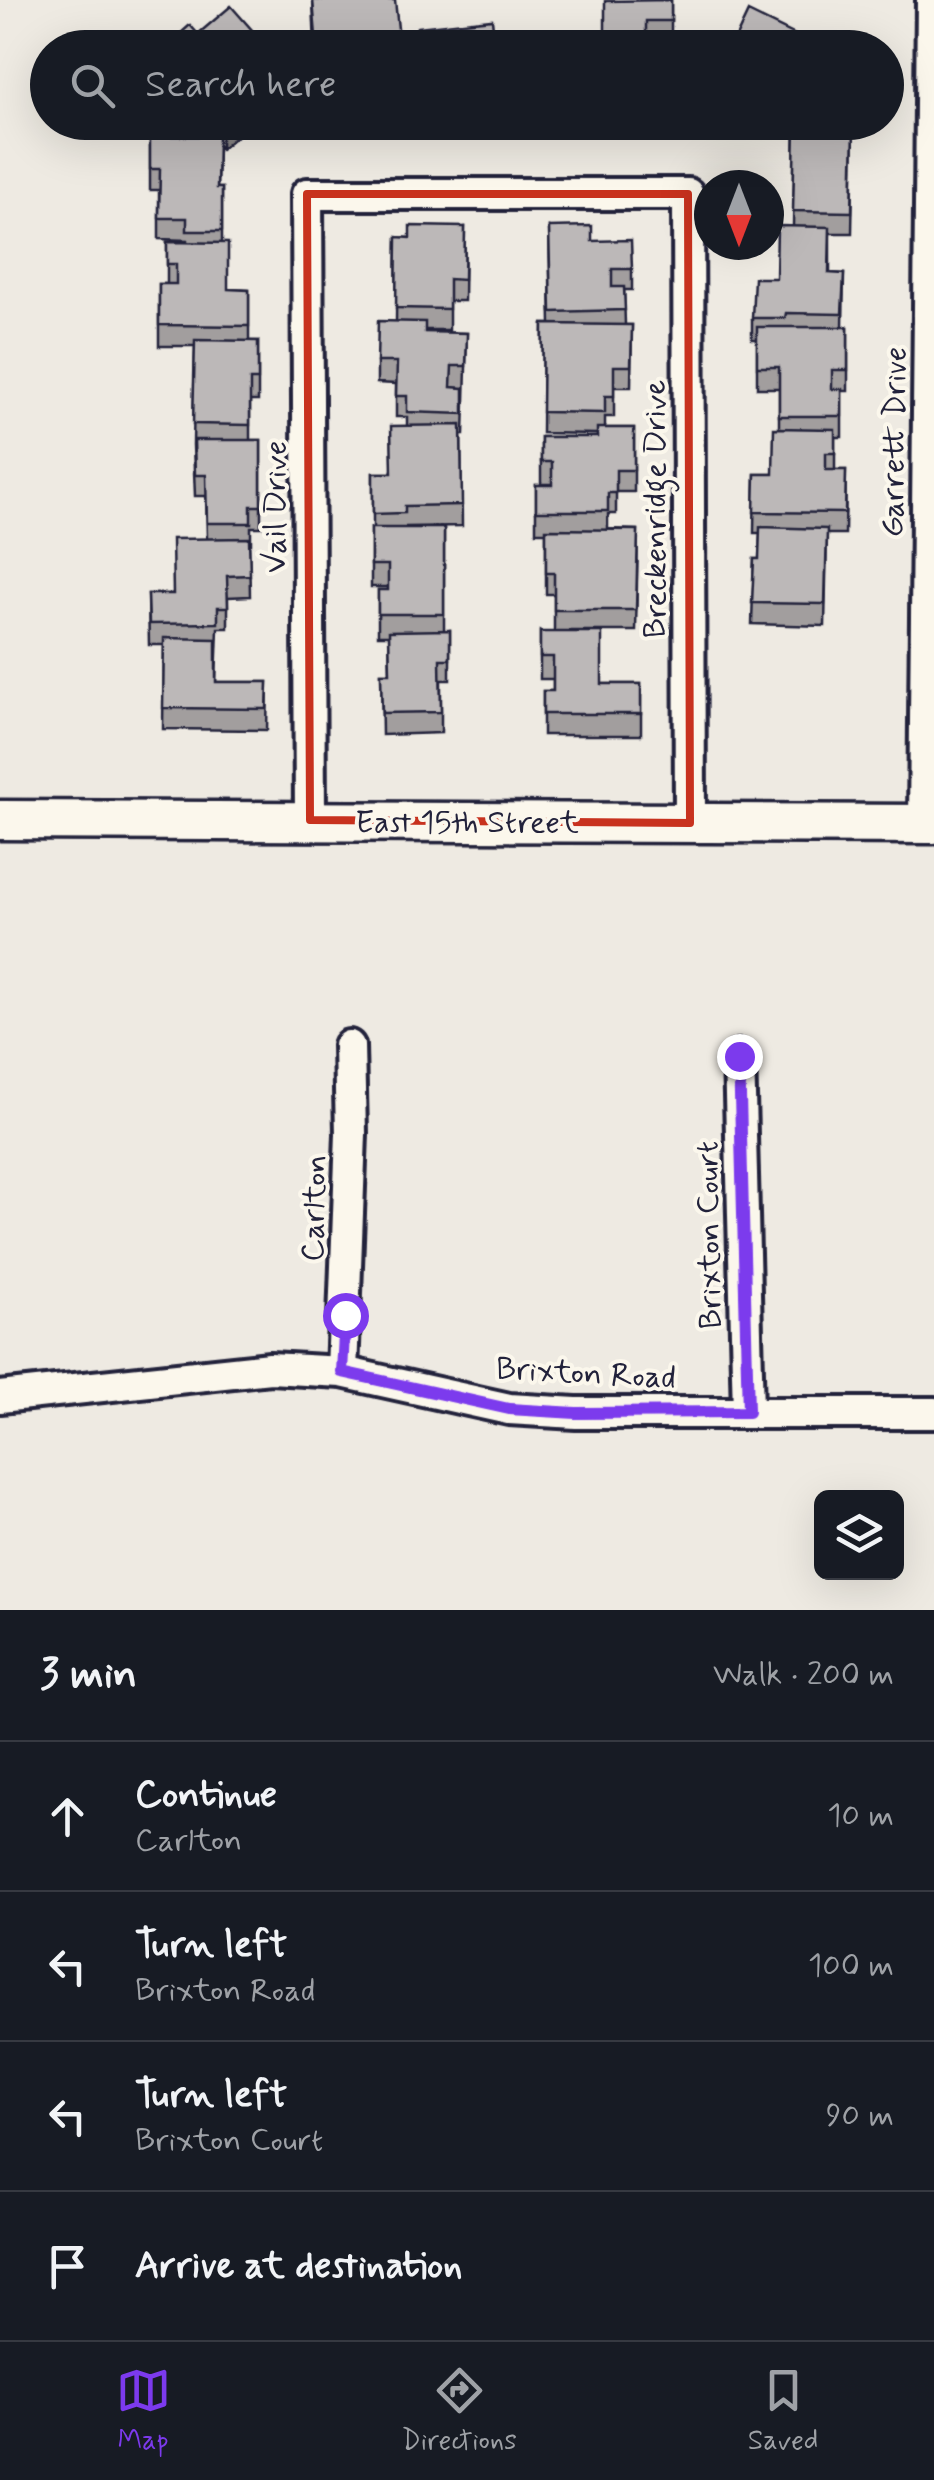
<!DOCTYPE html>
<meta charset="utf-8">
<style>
body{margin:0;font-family:Mynerve,sans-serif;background:#20242c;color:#f1f3f6}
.controls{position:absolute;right:30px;bottom:30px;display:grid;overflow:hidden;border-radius:15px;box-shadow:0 10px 40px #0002}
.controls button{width:90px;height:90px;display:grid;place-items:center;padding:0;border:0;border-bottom:2px solid #363941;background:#171b24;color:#f1f3f6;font:50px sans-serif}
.compass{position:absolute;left:694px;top:170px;width:90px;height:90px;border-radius:50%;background:#171b24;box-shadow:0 10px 40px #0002;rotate:180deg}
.stop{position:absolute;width:30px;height:30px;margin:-22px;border:8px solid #7c3aed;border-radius:50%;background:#fff}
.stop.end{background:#7c3aed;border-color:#fff;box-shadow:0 2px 10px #0008}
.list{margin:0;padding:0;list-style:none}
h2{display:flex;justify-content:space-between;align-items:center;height:130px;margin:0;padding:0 40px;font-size:42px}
h2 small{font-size:32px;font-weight:400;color:#9ea1a6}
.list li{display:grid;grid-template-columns:65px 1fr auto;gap:30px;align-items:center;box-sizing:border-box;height:150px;padding:0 40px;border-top:2px solid #363941}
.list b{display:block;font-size:38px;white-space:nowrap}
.list p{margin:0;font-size:32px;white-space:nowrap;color:#9ea1a6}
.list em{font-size:32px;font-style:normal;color:#9ea1a6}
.icon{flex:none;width:55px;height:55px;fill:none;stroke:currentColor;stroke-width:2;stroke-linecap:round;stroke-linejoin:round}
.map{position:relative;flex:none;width:934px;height:1610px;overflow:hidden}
.search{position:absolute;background:#171b24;box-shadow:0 10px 40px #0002;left:30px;right:30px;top:30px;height:110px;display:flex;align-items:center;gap:25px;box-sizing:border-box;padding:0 35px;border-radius:55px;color:#9ea1a6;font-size:38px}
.sheet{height:730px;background:#171b24}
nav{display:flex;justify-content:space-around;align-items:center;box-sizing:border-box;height:140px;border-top:2px solid #363941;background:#171b24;font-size:28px;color:#9ea1a6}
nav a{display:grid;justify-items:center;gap:5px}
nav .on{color:#7c3aed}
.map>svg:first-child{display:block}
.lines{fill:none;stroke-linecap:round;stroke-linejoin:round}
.minor-casing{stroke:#22223b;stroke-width:38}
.major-casing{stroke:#22223b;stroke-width:45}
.minor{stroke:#fbf7ec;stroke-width:30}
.major{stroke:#fbf7ec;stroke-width:38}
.wall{fill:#a29e9e;stroke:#22223b;stroke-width:2.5}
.shaded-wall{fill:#848181;stroke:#22223b;stroke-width:2.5}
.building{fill:#bcb8b8;stroke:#22223b;stroke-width:2.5}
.route{stroke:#7c3aed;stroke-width:12}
.marked{fill:none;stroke:#c8321e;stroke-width:8;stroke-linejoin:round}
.labels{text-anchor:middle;stroke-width:8;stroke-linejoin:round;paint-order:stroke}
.street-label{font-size:32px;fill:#22223b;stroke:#fbf7ec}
</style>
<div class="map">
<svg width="934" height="1610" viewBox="0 0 934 1610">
<rect width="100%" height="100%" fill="#eeeae2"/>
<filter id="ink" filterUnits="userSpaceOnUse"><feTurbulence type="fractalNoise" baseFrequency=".01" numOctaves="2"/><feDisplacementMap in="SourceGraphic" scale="20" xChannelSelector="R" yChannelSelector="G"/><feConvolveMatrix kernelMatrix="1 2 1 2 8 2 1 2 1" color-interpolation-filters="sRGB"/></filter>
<g filter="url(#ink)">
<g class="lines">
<!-- minor casing -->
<g class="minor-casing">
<path id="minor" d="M310,820L307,194H688L690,823
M924,824L932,0
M739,1056L748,1412
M342,1372L351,1134L349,1046
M0,1397L270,1368L342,1372L509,1409L576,1413H934"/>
</g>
<!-- major casing -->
<g class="major-casing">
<path id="major" d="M0,820L934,824"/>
</g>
<!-- minor -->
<use href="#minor" class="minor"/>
<!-- major -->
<use href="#major" class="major"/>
</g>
<!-- wall -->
<path class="wall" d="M313,0L400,48H315Z
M671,0V42H646L605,48Z
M198,122H246V128L221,149L218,145L217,188H222V243L228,289L249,290V341H258V401H250V440H261V527H251V544H249L250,596L228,597V628H218L216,682H268L267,730L163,729L164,645H149L148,594H172L207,539L206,496H195L193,445L195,346H159V284H167V242H187V240L159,239V190H150V136H210Z
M371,122H456V128L422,132L421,123L371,128Z
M561,122H583V129L561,128Z
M774,122H791L788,129Z
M795,127L854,128L852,233H830V273L844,274L843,327H848V391H842V437H835V470H846L845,534H827L825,626L752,624L754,559H759L760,533H754L755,474H773L779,428V388H757V339H752V318L776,278L793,226Z
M465,227L464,301H449V330H425V332L467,333L464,435H461L462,526L405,527L444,528V631L450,630V680H441V733L382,735L381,673H390L389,635H378V590H388V587H371V528H373V473H391L407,426V417H396V384L377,383V362L396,322L397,237L410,238Z
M549,227L592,241L632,269V290H624L625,325H632L631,387H614V417H605V428H634V492H616V514H608V529L638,530L636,631H554V594H546V532H536V485H552V484H541V437H597V434L542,433L543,324H551Z
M540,632L602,684H641V735H543V691H553V679H540Z"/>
<!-- shaded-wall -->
<path class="shaded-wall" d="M227,122H246V128L221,149V127Z"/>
<!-- building -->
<path class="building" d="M313,0H395L400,48H317Z
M671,0V21H646V48H605V1Z
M231,6L267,47L176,48L171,42L190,25L198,34Z
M748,12L818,46L817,48H731Z
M492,19L495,48H419L417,27Z
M520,39L584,40V48H520Z
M795,127L854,128L852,212L793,211Z
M150,136H218L217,188H222V231H187V218H159L160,169H150Z
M410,226L465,227L464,280L449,279V309L396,308L397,237L410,238Z
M592,226V241L631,240L632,269H612V287H624L625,310L551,312L549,227Z
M777,226L830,227L829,273L844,274L842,314L786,313L785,318H752L754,278H776Z
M167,242L228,243V289L249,290V326L159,325V284H176V264H167Z
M378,321L425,322V332L467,333L466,366H452L451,387L464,388V414L407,412V396H396L397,362H377Z
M543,324L632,325L631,366H614V396H605V413L542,412Z
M757,327H848V370H832V389H842V416H779V367H757Z
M195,340L258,341V380H250V425L193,424Z
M461,425L462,505L405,506V513L373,514V473H392L391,426Z
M597,428H634V470H616V493H608V511H536V485H552V462H541V437H597Z
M774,428L835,429V453H826V470H846L845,513L754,512L755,474H773Z
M194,440H261V506H251V523H207L206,475H195Z
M760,527L827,529L825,604L752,603L754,559H759Z
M371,528H444V614H378V590H388V565H371Z
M546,529L638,530L636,610H554V573H546Z
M249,538L250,575L227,576L228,607H218V623L149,624L148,594H173L172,539Z
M450,630V659H440L441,712L382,713L381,673H390L389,631Z
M540,632H602V684H641V714H543V691H553V657H540Z
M164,638L216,639V682H268L267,709L163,708Z"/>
</g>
<g class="lines" filter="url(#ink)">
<!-- route -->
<path class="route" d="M345,1315L342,1372L509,1409L576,1413L748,1412L739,1056"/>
</g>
<!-- marked area -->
<path class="marked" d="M307,194H688L690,823L310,820Z"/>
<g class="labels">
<!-- street labels -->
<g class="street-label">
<text transform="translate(893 442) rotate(-89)" y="11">Garrett Drive</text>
<text transform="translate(274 507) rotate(-90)" y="11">Vail Drive</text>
<text transform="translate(654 509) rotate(-90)" y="11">Breckenridge Drive</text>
<text x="467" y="832">East 15th Street</text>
<text transform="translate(313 1208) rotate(-88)" y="11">Carlton</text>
<text transform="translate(708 1235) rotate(-91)" y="11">Brixton Court</text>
<text transform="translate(586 1372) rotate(3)" y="11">Brixton Road</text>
</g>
</g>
</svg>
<div class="controls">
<button><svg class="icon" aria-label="layers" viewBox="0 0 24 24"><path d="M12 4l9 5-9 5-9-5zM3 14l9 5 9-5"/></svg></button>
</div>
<svg class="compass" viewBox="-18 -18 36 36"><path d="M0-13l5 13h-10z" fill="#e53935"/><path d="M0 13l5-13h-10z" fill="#9ea1a6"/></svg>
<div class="stop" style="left:345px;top:1315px"></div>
<div class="stop end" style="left:739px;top:1056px"></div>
<div class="search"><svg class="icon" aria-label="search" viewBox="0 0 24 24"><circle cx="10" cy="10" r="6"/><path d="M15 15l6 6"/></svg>Search here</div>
</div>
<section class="sheet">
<h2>3 min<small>Walk · 200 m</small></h2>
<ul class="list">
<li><svg class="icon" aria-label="ahead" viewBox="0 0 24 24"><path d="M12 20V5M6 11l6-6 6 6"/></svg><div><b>Continue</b><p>Carlton</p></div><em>10 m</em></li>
<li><svg class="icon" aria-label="left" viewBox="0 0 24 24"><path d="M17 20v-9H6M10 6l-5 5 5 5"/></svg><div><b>Turn left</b><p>Brixton Road</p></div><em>100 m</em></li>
<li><svg class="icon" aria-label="left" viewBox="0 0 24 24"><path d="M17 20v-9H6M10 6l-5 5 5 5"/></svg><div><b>Turn left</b><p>Brixton Court</p></div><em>90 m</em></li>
<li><svg class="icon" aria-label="arrive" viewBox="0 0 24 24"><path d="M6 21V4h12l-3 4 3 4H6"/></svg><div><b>Arrive at destination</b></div></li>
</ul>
</section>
<nav>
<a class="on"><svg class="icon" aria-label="map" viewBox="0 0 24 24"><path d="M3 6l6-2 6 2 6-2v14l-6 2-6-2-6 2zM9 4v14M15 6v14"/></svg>Map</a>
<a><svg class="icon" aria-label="directions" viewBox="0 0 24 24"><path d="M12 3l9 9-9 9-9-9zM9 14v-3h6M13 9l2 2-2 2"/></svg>Directions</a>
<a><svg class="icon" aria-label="saved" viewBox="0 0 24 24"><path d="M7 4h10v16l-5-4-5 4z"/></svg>Saved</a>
</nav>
